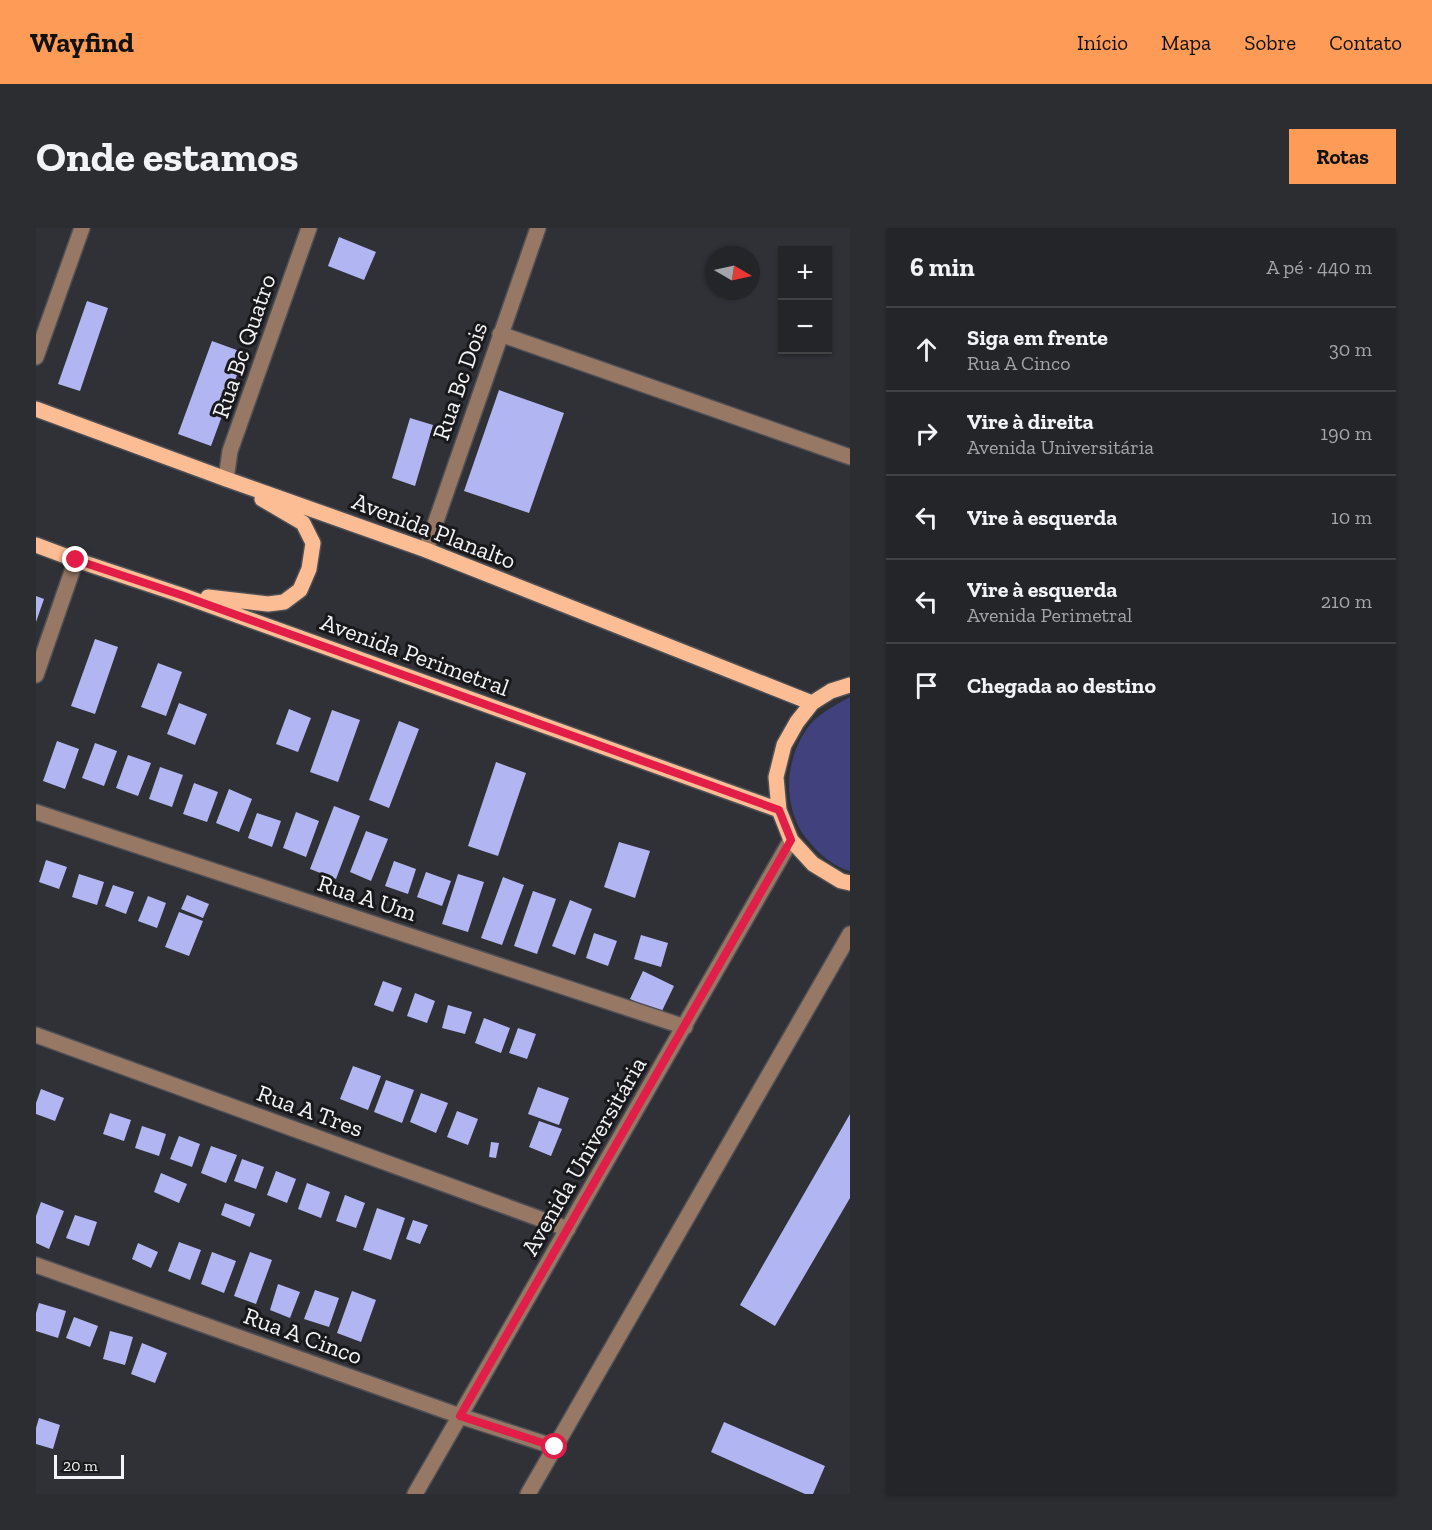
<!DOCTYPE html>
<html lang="pt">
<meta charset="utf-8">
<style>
body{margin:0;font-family:"Zilla Slab",serif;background:#2c2d31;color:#f1f3f6}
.controls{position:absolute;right:18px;top:18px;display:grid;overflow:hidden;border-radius:0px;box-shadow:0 2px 4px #0004}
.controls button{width:54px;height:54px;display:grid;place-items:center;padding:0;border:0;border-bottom:2px solid #414246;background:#242529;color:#f1f3f6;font:30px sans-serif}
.compass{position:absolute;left:670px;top:18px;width:54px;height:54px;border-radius:50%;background:#242529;box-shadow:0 2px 4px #0004;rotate:99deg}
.scale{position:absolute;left:18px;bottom:15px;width:70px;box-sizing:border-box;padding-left:6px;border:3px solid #f3f4f7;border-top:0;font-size:16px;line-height:21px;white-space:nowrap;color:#f3f4f7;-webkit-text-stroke:4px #19191c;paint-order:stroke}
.stop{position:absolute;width:18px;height:18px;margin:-14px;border:4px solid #e11d48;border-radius:50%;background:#fff}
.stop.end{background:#e11d48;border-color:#fff;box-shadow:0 2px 6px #0008}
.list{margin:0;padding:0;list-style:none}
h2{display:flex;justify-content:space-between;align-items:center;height:78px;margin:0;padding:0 24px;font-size:26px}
h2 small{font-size:20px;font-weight:400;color:#a3a5a8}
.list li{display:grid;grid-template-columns:39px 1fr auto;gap:18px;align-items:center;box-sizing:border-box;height:84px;padding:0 24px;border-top:2px solid #414246}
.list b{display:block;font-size:22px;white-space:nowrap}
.list p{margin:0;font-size:20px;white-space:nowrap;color:#a3a5a8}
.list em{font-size:20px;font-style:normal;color:#a3a5a8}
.icon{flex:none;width:33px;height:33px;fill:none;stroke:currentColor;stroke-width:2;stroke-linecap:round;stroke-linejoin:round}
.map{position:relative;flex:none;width:814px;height:1266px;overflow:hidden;border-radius:0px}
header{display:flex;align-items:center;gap:36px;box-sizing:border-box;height:84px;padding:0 30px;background:#fe9c57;color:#111}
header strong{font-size:28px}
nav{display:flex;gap:33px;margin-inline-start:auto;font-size:21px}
.intro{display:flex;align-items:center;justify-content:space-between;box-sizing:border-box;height:144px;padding:0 36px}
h1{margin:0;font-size:42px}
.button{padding:15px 27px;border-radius:0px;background:#fe9c57;color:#111;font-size:21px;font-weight:700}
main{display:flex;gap:36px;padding:0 36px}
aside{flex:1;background:#242529;border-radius:0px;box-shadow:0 2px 4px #0004}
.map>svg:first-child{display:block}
.green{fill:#41417e}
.building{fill:#b1b6f3}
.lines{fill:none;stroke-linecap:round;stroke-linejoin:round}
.minor-casing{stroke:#4f5056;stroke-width:18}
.major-casing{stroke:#4f5056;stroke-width:18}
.minor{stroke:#977864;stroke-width:15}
.major{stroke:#fdbd94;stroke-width:15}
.route{stroke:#e11d48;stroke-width:8}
.labels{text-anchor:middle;stroke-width:6;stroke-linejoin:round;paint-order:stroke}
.street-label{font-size:24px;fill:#f3f4f7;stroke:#19191c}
</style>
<header>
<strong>Wayfind</strong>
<nav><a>Início</a><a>Mapa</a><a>Sobre</a><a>Contato</a></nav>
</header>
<div class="intro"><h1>Onde estamos</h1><a class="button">Rotas</a></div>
<main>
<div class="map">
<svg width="814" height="1266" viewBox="0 0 814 1266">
<rect width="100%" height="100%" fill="#303137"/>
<!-- green -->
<path class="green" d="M814,469V643C800,639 786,629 776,617C773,613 768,608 765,603C747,570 750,533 770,502C781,486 798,478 814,469Z"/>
<!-- building -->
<path class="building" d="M303,9L340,24L328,52L292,38Z
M51,73L72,80L44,163L22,156Z
M176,113L209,125L175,218L142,206Z
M463,162L528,185L493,285L428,263Z
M374,190L397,197L379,258L356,250Z
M0,368L8,371L0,394Z
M59,411L82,419L59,486L35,478Z
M122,435L146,444L130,488L105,479Z
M143,475L171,486L159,517L131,506Z
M253,481L275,490L262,524L240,516Z
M296,482L324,492L302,554L274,544Z
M363,493L383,501L353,580L333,572Z
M21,513L43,521L29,561L7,553Z
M59,515L81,523L68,558L46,550Z
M92,527L115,535L102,568L80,560Z
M460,534L490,545L462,628L432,618Z
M124,539L147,547L136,579L113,571Z
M158,555L182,564L171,594L147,586Z
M193,561L216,571L203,604L180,595Z
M298,578L324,588L300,651L274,641Z
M260,584L283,593L270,629L247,620Z
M221,585L245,593L236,619L212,610Z
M330,603L352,611L335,653L314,644Z
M583,614L614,623L599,670L568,659Z
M10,632L31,639L23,661L3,654Z
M358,633L380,641L372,666L349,658Z
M390,644L415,653L406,678L381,669Z
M43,646L68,654L61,677L36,669Z
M422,646L448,654L432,704L406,696Z
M467,649L488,657L466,717L445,710Z
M77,657L98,664L90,686L69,678Z
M497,663L520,671L501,726L478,718Z
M151,667L173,676L167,690L145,681Z
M112,668L130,675L121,700L102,693Z
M534,672L556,681L539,727L516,718Z
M143,684L167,693L153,728L129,719Z
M558,705L581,713L572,738L550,730Z
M605,707L632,715L625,739L598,731Z
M607,743L638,758L625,785L594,771Z
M347,753L366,760L357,784L338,777Z
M379,765L399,773L391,795L371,788Z
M412,777L436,784L429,806L406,800Z
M448,790L474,800L465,825L439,815Z
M482,800L500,806L491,831L473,825Z
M317,838L345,848L332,882L304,871Z
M350,852L378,862L366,895L338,884Z
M502,859L533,870L523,897L492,886Z
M5,861L28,870L19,893L0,886V875Z
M385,865L412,875L400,905L374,894Z
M421,883L442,891L432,917L411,909Z
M74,885L95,892L88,913L67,906Z
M814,886V970L739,1098L704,1077Z
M503,893L526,901L515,928L493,919Z
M106,898L130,906L123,928L99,920Z
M143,908L164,916L156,939L134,931Z
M455,914L463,915L460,930L453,929Z
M175,918L201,927L190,955L165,945Z
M206,931L228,939L220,961L198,953Z
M240,943L260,951L251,975L231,967Z
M125,945L151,956L143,975L118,964Z
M271,955L294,964L285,990L262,981Z
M309,967L329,975L320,1000L300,993Z
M5,974L28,983L13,1021L0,1015V988Z
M189,975L219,986L214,999L185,987Z
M341,980L369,990L355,1032L327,1022Z
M39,987L61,994L53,1018L30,1010Z
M377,992L392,997L384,1016L370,1011Z
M143,1014L165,1022L154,1052L132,1043Z
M102,1015L122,1024L115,1040L96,1031Z
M176,1024L200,1033L188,1065L165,1056Z
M214,1024L236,1032L220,1076L198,1068Z
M242,1056L264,1064L254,1090L234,1082Z
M279,1062L303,1070L293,1099L268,1091Z
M316,1063L340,1072L325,1114L301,1105Z
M3,1075L30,1083L22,1110L0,1103V1085Z
M38,1089L62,1098L54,1119L30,1110Z
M74,1103L97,1109L89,1137L67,1131Z
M106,1115L131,1125L119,1155L95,1146Z
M3,1190L24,1197L17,1221L0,1216V1200Z
M688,1194L789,1238L777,1266H769L675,1224Z"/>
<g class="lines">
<!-- minor casing -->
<g class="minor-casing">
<path id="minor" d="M464,106L814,229
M0,129L46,0
M190,251L194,223L273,0
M390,322L502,0
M0,447L40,332
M0,584L649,799
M0,807L532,1001
M0,1037L424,1188L519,1219
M379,1266L755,612
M492,1266L814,706"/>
</g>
<!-- major casing -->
<g class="major-casing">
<path id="major" d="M0,181L190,251L390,322L776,475
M0,317L40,332L145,367L743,582
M172,369L232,376L248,374L264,362L273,341L277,315L267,295L226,271
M814,457L795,463L776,475L761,494L748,517L740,549L743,582L755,612L777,636L805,653L814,655"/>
</g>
<!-- minor -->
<use href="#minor" class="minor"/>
<!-- major -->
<use href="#major" class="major"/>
</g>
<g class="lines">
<!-- route -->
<path class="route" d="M40,332L145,367L743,582L755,612L424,1188L519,1219"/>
</g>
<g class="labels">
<!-- street labels -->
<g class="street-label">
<text transform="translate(208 118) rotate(-71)" y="8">Rua Bc Quatro</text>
<text transform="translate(424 153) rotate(-71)" y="8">Rua Bc Dois</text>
<text transform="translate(398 303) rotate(21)" y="8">Avenida Planalto</text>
<text transform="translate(379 427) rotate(20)" y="8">Avenida Perimetral</text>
<text transform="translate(331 670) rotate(18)" y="8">Rua A Um</text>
<text transform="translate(274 883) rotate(20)" y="8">Rua A Tres</text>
<text transform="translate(548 928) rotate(-60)" y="8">Avenida Universitária</text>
<text transform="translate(267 1108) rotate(20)" y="8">Rua A Cinco</text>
</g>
</g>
</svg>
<div class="controls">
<button>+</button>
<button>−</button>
</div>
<svg class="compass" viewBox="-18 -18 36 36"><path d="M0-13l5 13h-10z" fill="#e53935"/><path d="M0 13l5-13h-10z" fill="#a3a5a8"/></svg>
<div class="scale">20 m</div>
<div class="stop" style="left:519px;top:1219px"></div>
<div class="stop end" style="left:40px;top:332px"></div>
</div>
<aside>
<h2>6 min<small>A pé · 440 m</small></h2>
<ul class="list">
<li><svg class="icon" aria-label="ahead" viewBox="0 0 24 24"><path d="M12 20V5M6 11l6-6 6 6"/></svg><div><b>Siga em frente</b><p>Rua A Cinco</p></div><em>30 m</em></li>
<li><svg class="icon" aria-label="right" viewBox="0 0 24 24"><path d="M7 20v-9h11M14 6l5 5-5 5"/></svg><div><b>Vire à direita</b><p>Avenida Universitária</p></div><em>190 m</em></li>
<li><svg class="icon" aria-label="left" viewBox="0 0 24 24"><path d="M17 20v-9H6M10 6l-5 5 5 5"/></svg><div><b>Vire à esquerda</b></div><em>10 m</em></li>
<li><svg class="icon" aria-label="left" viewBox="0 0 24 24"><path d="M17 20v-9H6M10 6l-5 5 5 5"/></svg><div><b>Vire à esquerda</b><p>Avenida Perimetral</p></div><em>210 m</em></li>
<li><svg class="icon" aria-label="arrive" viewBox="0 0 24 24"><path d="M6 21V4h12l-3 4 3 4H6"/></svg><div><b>Chegada ao destino</b></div></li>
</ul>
</aside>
</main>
